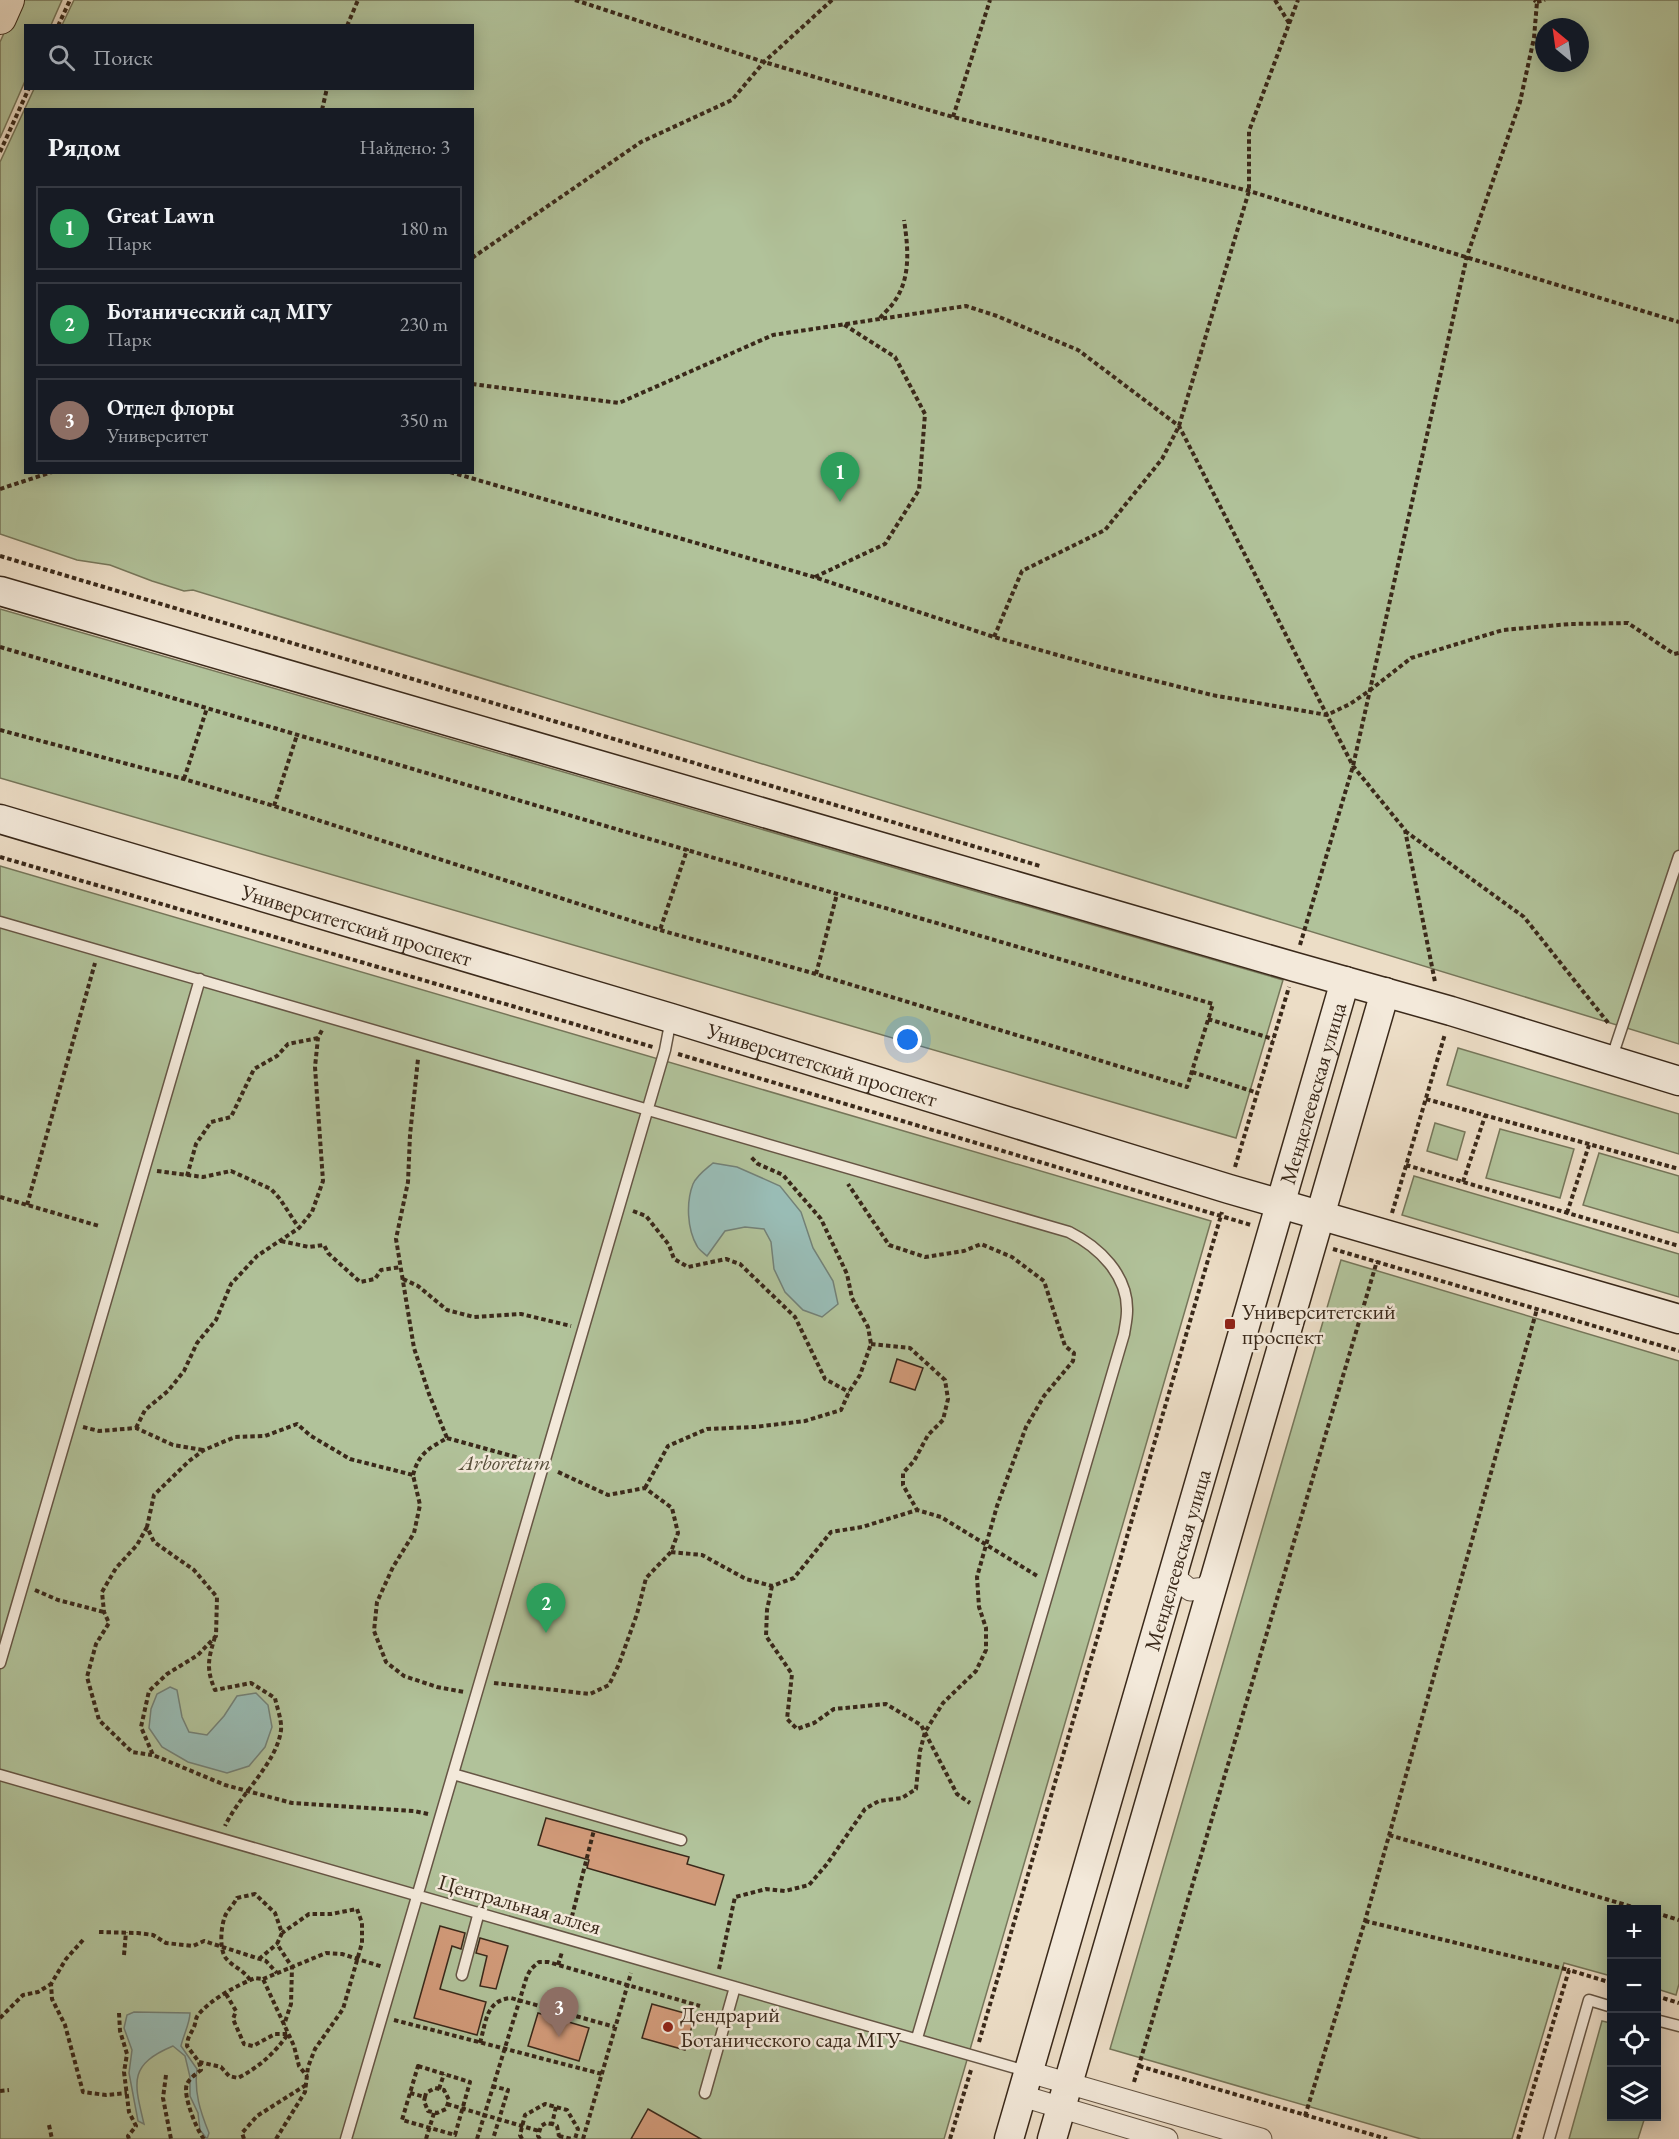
<!DOCTYPE html>
<html lang="ru">
<meta charset="utf-8">
<style>
body{margin:0;font-family:"EB Garamond",serif;background:#20242c;color:#f1f3f6}
.controls{position:absolute;right:18px;bottom:18px;display:grid;overflow:hidden;border-radius:0px;box-shadow:0 3px 15px #0003}
.controls button{width:54px;height:54px;display:grid;place-items:center;padding:0;border:0;border-bottom:2px solid #363941;background:#171b24;color:#f1f3f6;font:30px sans-serif}
.compass{position:absolute;left:1535px;top:18px;width:54px;height:54px;border-radius:50%;background:#171b24;box-shadow:0 3px 15px #0003;rotate:331deg}
.you{position:absolute;left:908px;top:1040px;width:21px;height:21px;margin:-15px;border:4px solid #fff;border-radius:50%;background:#1a73e8;box-shadow:0 0 0 9px #1a73e833}
.badge{display:grid;place-items:center;width:39px;height:39px;border-radius:50%;background:#ea580c;color:#fff;font-size:20px;font-weight:700}
.pin{position:absolute;translate:-50% -50px;filter:drop-shadow(0 2px 3px #0008)}
.pin::after{content:'';position:absolute;top:32px;width:21px;height:18px;background:inherit;clip-path:polygon(0 0,100% 0,50% 100%)}
.list{margin:0;padding:0;list-style:none}
h2{display:flex;justify-content:space-between;align-items:center;height:78px;margin:0;padding:0 24px;font-size:26px}
h2 small{font-size:20px;font-weight:400;color:#9ea1a6}
.list li{display:grid;grid-template-columns:39px 1fr auto;gap:18px;align-items:center;box-sizing:border-box;height:84px;margin:0 12px 12px;padding:0 12px;border:2px solid #363941;border-radius:0px}
.list b{display:block;font-size:22px;white-space:nowrap}
.list p{margin:0;font-size:20px;white-space:nowrap;color:#9ea1a6}
.list em{font-size:20px;font-style:normal;color:#9ea1a6}
.icon{flex:none;width:33px;height:33px;fill:none;stroke:currentColor;stroke-width:2;stroke-linecap:round;stroke-linejoin:round}
.map{position:relative;flex:none;width:1679px;height:2139px;overflow:hidden}
.search{position:absolute;background:#171b24;box-shadow:0 3px 15px #0003;left:24px;top:24px;width:450px;height:66px;display:flex;align-items:center;gap:15px;box-sizing:border-box;padding:0 21px;border-radius:0px;color:#9ea1a6;font-size:22px}
.panel{position:absolute;background:#171b24;box-shadow:0 3px 15px #0003;left:24px;top:108px;width:450px;height:366px;border-radius:0px}
.map>svg:first-child{display:block}
.green{fill:#b1c29a;stroke:#76765a;stroke-width:1.5;fill-rule:evenodd}
.water{fill:#99bcb5;stroke:#738177;stroke-width:1.5}
.building{fill:#d19a79;stroke:#3a291a;stroke-width:1.5}
.lines{fill:none;stroke-linecap:round;stroke-linejoin:round}
.lane-casing{stroke:#665645;stroke-width:13}
.street-casing{stroke:#665645;stroke-width:23}
.secondary-casing{stroke:#3a291a;stroke-width:31}
.primary-casing{stroke:#3a291a;stroke-width:34}
.path{stroke:#3a291a;stroke-width:4;stroke-dasharray:4.5 3;stroke-linecap:butt}
.lane{stroke:#f3e9da;stroke-width:10}
.street{stroke:#f3e9da;stroke-width:21}
.secondary{stroke:#f3e9da;stroke-width:28}
.primary{stroke:#ecddc6;stroke-width:32}
.poi-dot{fill:#8f2418;stroke:#f3e9da;stroke-width:2}
.labels{text-anchor:middle;stroke-width:5;stroke-linejoin:round;paint-order:stroke}
.street-label{font-size:22px;fill:#3a291a;stroke:#f3e9da}
.poi-label{font-size:22px;fill:#3a291a;stroke:#f3e9da;text-anchor:start}
.park-label{font-size:22px;font-style:italic;fill:#584f3a;stroke:#f3e9da}
</style>
<div class="map">
<svg width="1679" height="2139" viewBox="0 0 1679 2139">
<rect width="100%" height="100%" fill="#ecddc6"/>
<filter id="stains"><feTurbulence type="fractalNoise" baseFrequency=".00333" numOctaves="4"/><feColorMatrix values="0 0 0 0 .2 0 0 0 0 .09 0 0 0 0 .02 0 0 0 .5 -.17"/></filter>
<radialGradient id="worn" r=".72"><stop offset=".6" stop-color="#630" stop-opacity="0"/><stop offset="1" stop-color="#630" stop-opacity=".3"/></radialGradient>
<!-- green -->
<path class="green" d="M19,0H62L51,25L26,26L25,81L0,138V42Z
M74,0H1679V1044L193,590L184,591L152,581L110,565L77,560L0,534V162L34,89L472,88V26L62,25ZM1544,27H1580V63H1544ZM26,110H472V472H26Z
M0,609L1283,980L1236,1138L0,778Z
M0,866L1211,1221L944,2139H0Z
M1458,1048L1679,1114V1154L1447,1085Z
M1435,1123L1465,1132L1457,1160L1427,1151Z
M1500,1129L1574,1149L1560,1198L1486,1178Z
M1599,1153L1679,1176V1233L1583,1205Z
M1414,1176L1679,1254V1297L1402,1215Z
M1341,1260L1679,1361V1984L1676,1995L1657,1989L1656,1910H1612L1611,1976L1564,1963L1512,2139H1421L1110,2049Z
M1602,2021L1611,2023L1612,2116L1645,2117L1638,2139H1569Z"/>
<!-- water -->
<path class="water" d="M713,1163L737,1167L780,1186L801,1212L813,1248L833,1281L838,1304L822,1317L803,1310L785,1292L774,1269L771,1242L764,1229L745,1227L725,1231L707,1256C704,1253 699,1250 697,1246C687,1229 686,1202 693,1184C697,1175 706,1169 713,1163Z
M170,1687L177,1690L182,1717L189,1732L207,1735L224,1716L237,1696L256,1693L268,1705L272,1727L265,1747L249,1766L227,1773L188,1762L162,1747L149,1728L151,1709L157,1694Z
M134,2012L190,2013C190,2023 183,2036 181,2046L197,2069C194,2092 200,2111 209,2133L207,2139L200,2130L198,2113L190,2096V2077L185,2056L173,2046C128,2065 134,2082 144,2124L138,2121L129,2073L132,2050L124,2028L127,2015Z"/>
<!-- building -->
<path class="building" d="M897,1359L923,1368L915,1390L890,1382Z
M546,1818L689,1857L687,1864L724,1875L715,1905L587,1868L589,1860L538,1845Z
M440,1926L465,1933L461,1949L452,1946L440,1989L486,2002L477,2035L414,2018Z
M480,1938L508,1946L496,1989L480,1986L487,1956L476,1953Z
M652,2004L695,2016L685,2050L642,2038Z
M538,2013L589,2028L579,2061L528,2046Z
M648,2109L701,2139H631Z"/>
<g class="lines">
<!-- lane casing -->
<g class="lane-casing">
<path id="lane" d="M0,922L1069,1232C1099,1247 1128,1275 1127,1311C1127,1319 1125,1327 1124,1334L917,2038
M1611,1060L1679,856
M0,1663L200,979
M453,1774L681,1840
M0,1775L1029,2072
M462,1975L479,1912
M1656,2020L1679,2026
M705,2093L735,1987
M346,2139L665,1050L671,1019
M1549,2139L1589,2000L1612,2007"/>
</g>
<!-- street casing -->
<g class="street-casing">
<path id="street" d="M1176,1565L1178,1580L1190,1590L1205,1588L1215,1576
M1029,2072L1261,2139
M1022,2096L1167,2139"/>
</g>
<!-- secondary casing -->
<g class="secondary-casing">
<g id="secondary">
<path d="M0,591L1295,967L1451,1011L1679,1081"/>
<path id="s1" d="M0,819L671,1018L1229,1189L1679,1319"/>
<path id="s2" d="M1009,2139L1345,981"/>
<path d="M1052,2139L1385,992"/>
</g>
</g>
<!-- primary casing -->
<g class="primary-casing">
<path id="primary" d="M0,18L8,0"/>
</g>
<!-- path -->
<path class="path" d="M575,0L764,62L849,87L953,117L1249,191L1679,322
M1275,0L1289,23
M1537,2L1545,0
M58,26L70,0
M347,26L358,0
M322,110L327,88
M953,117L990,0
M0,152L29,88
M472,258L641,142L732,100L764,62L832,0
M880,318C885,312 892,306 896,299C911,276 908,246 904,220
M472,384L619,403L773,335L966,306L997,316L1078,350L1179,426L1353,766L1405,830L1435,982
M450,472L814,577L994,637L1100,667L1212,695L1327,715L1350,704L1369,691L1411,658L1503,630L1570,624L1628,623L1674,654L1679,653
M0,489L52,472
M0,556L1040,866
M815,577L885,544L919,490L925,414L895,357L843,324
M994,637L1022,571L1105,530L1162,459L1179,426L1249,191V131L1298,0
M0,647L687,850L660,930
M0,730L184,779L274,806L660,930L816,974L1187,1087L1213,1004L687,850
M184,779L207,708
M274,806L297,735
M1405,831L1524,917L1609,1024
M0,857L653,1047
M1300,945L1353,766L1467,256L1520,102L1534,38L1537,2L1534,0
M816,974L837,894
M1208,1019L1273,1039
M678,1054L1251,1225
M1192,1072L1258,1093
M1426,1099L1679,1169
M1406,1165L1679,1246
M1235,1167L1289,987
M157,1171L203,1177L231,1171L271,1189L280,1199L299,1228
M187,1176L196,1144L211,1122L231,1117L254,1069L277,1056L288,1044L318,1038
M1463,1182L1485,1116
M0,1197L99,1226
M27,1205L95,963
M633,1211L646,1216L669,1245L674,1259L688,1267L726,1259L740,1264L795,1317L825,1379L849,1392
M1392,1213L1445,1034
M1567,1213L1589,1145
M281,1241L309,1247L324,1245L328,1253L360,1282L375,1279L381,1270L401,1267
M1333,1249L1679,1351
M403,1279L418,1286L447,1310L474,1317L521,1314L571,1326
M871,1344L910,1348L945,1380L948,1399L943,1420L928,1435L914,1461L903,1473V1485L917,1510
M83,1427L99,1431L136,1428L173,1445L203,1450
M136,1428L145,1410L168,1391L184,1371L197,1343L216,1320L231,1284L257,1256L299,1228L312,1212L323,1181L315,1067L318,1038L322,1030
M447,1438L530,1461
M413,1475C419,1453 428,1449 447,1438L429,1394L414,1348L396,1239L408,1182L410,1135L418,1059
M645,1488L668,1446L707,1429L754,1427L805,1421L841,1410L849,1392L860,1375L871,1344L868,1327L852,1298L847,1274L821,1219L783,1175L758,1164L750,1156
M147,1527L137,1545L116,1568L102,1592L104,1612L109,1623L96,1644L87,1677L99,1720L132,1752L152,1755
M671,1552L702,1555L746,1579L772,1586L794,1578L831,1532L862,1527L917,1510L941,1517L1039,1577
M772,1586L767,1610L766,1636L792,1674L787,1719L797,1729L814,1723L834,1709L886,1704L921,1725L957,1794L970,1803
M35,1590L58,1600L104,1612
M215,1637C208,1659 206,1669 215,1690L251,1683L275,1698C277,1708 282,1720 281,1730C277,1763 240,1794 225,1826
M494,1683L590,1694L609,1685L619,1664L637,1614L646,1578L671,1552L678,1533L672,1508L645,1488L608,1495L556,1471
M428,1814L414,1811L292,1803L225,1785L153,1755L141,1727L149,1691L167,1674L198,1655L216,1636L217,1597L194,1570L154,1542L147,1527L154,1495L189,1461L204,1450L235,1437L265,1436L297,1424L311,1436L350,1459L413,1475L420,1505L414,1533L393,1567L377,1602L374,1631L386,1662L404,1676L437,1687L464,1692
M1389,1835L1643,1910
M1656,1913L1679,1920
M1365,1921L1569,1970
M570,1924L594,1830
M99,1932L138,1933L153,1935L166,1943L193,1946L204,1941L266,1961L277,1973
M83,1940L66,1959L51,1984L52,1999L65,2025L83,2092L106,2095L127,2093
M124,1955L126,1932
M259,1959L277,1944
M558,1965L562,1952
M719,1969L735,1897L766,1889L785,1891L809,1885L827,1864L865,1809L879,1801L902,1798L916,1789L920,1751L925,1732L943,1703L976,1671L986,1650V1628L979,1607L977,1577L997,1506L1026,1427L1044,1396L1073,1361L1074,1353L1065,1346L1044,1281L1012,1257L981,1244L964,1251L925,1257L889,1245L848,1184
M263,1979L326,1953L342,1954L383,1967
M250,1980C244,1970 231,1966 225,1957C219,1947 221,1924 226,1914C229,1909 234,1904 237,1898L255,1894L275,1913L282,1933L277,1944L292,1967L291,2004L284,2025
M226,1994L236,2011L233,2019L244,2044L253,2046L275,2034H288
M1656,1996L1679,2003
M119,2013L120,2031L127,2054L124,2072L129,2112L136,2126L128,2136L129,2139
M0,2018L23,1995L38,1992L51,1984
M394,2020L602,2074
M979,2042L1222,1212
M480,2043C486,2022 486,2000 511,1998L615,2027
M199,2062L221,2067L229,2076L238,2078C259,2067 274,2054 288,2034
M418,2066L470,2082L455,2135L402,2120Z
M1139,2066L1387,2139
M166,2075L163,2098L171,2139
M1134,2082L1377,1261
M492,2086L508,2090L493,2139
M439,2089L444,2074
M0,2091L9,2090
M410,2093L425,2097L426,2093L435,2088L444,2090L449,2100L446,2109L437,2113L428,2111L424,2101L425,2097
M447,2104L539,2131
M556,2107L552,2124L557,2126L559,2136L557,2139
M1305,2116L1365,1921L1537,1309
M49,2125L52,2139
M559,2136L572,2139
M204,2139C197,2131 182,2094 187,2084C189,2079 197,2073 201,2070L199,2062L187,2046C188,2036 189,2037 193,2029C196,2024 195,2019 198,2015C211,1999 236,1986 255,1978L263,1979L294,2046L299,2066L307,2076
M244,2139L242,2133L257,2116L306,2085
M276,2139L305,2092L308,2067L315,2049L343,2009L362,1943V1923L357,1909L331,1914H309L282,1933
M426,2139L434,2113
M477,2139L527,1976L531,1969L539,1962H548L700,2006
M522,2139L520,2135L525,2115L545,2104L567,2110L578,2129L575,2139
M540,2139L538,2136L541,2126L546,2123L552,2124
M583,2139L631,1973
M950,2139L971,2070
M1518,2139L1569,1970L1612,1983"/>
<!-- lane -->
<use href="#lane" class="lane"/>
<!-- street -->
<use href="#street" class="street"/>
<!-- secondary -->
<use href="#secondary" class="secondary"/>
<!-- primary -->
<use href="#primary" class="primary"/>
</g>
<!-- markers -->
<g class="poi-dot">
<rect x="1224" y="1318" width="12" height="12" rx="3"/>
<circle cx="668" cy="2027" r="6"/>
</g>
<g class="labels">
<!-- street labels -->
<g class="street-label">
<text dy="8" stroke="none"><textPath href="#s1" startOffset="372">Университетский проспект</textPath></text>
<text dy="8" stroke="none"><textPath href="#s1" startOffset="858">Университетский проспект</textPath></text>
<text dy="8" stroke="none"><textPath href="#s2" startOffset="1089">Менделеевская улица</textPath></text>
<text dy="8" stroke="none"><textPath href="#s2" startOffset="603">Менделеевская улица</textPath></text>
<text transform="translate(520 1904) rotate(16)" y="8">Центральная аллея</text>
</g>
<!-- poi labels -->
<g class="poi-label">
<text x="1242" y="1319">Университетский<tspan x="1242" dy="25">проспект</tspan></text>
<text x="680" y="2022">Дендрарий<tspan x="680" dy="25">Ботанического сада МГУ</tspan></text>
</g>
<!-- park labels -->
<g class="park-label">
<text x="505" y="1470">Arboretum</text>
</g>
</g>
<rect width="100%" height="100%" filter="url(#stains)"/>
<rect width="100%" height="100%" fill="url(#worn)"/>
</svg>
<div class="controls">
<button>+</button>
<button>−</button>
<button><svg class="icon" aria-label="locate" viewBox="0 0 24 24"><circle cx="12" cy="12" r="6"/><path d="M12 2v4M12 18v4M2 12h4M18 12h4"/></svg></button>
<button><svg class="icon" aria-label="layers" viewBox="0 0 24 24"><path d="M12 4l9 5-9 5-9-5zM3 14l9 5 9-5"/></svg></button>
</div>
<svg class="compass" viewBox="-18 -18 36 36"><path d="M0-13l5 13h-10z" fill="#e53935"/><path d="M0 13l5-13h-10z" fill="#9ea1a6"/></svg>
<div class="you"></div>
<div class="pin badge" style="left:840px;top:502px;background:#2e9e5b">1</div>
<div class="pin badge" style="left:546px;top:1633px;background:#2e9e5b">2</div>
<div class="pin badge" style="left:559px;top:2037px;background:#8d6e63">3</div>
<div class="search"><svg class="icon" aria-label="search" viewBox="0 0 24 24"><circle cx="10" cy="10" r="6"/><path d="M15 15l6 6"/></svg>Поиск</div>
<section class="panel">
<h2>Рядом<small>Найдено: 3</small></h2>
<ul class="list">
<li><span class="badge" style="background:#2e9e5b">1</span><div><b>Great Lawn</b><p>Парк</p></div><em>180 m</em></li>
<li><span class="badge" style="background:#2e9e5b">2</span><div><b>Ботанический сад МГУ</b><p>Парк</p></div><em>230 m</em></li>
<li><span class="badge" style="background:#8d6e63">3</span><div><b>Отдел флоры</b><p>Университет</p></div><em>350 m</em></li>
</ul>
</section>
</div>
